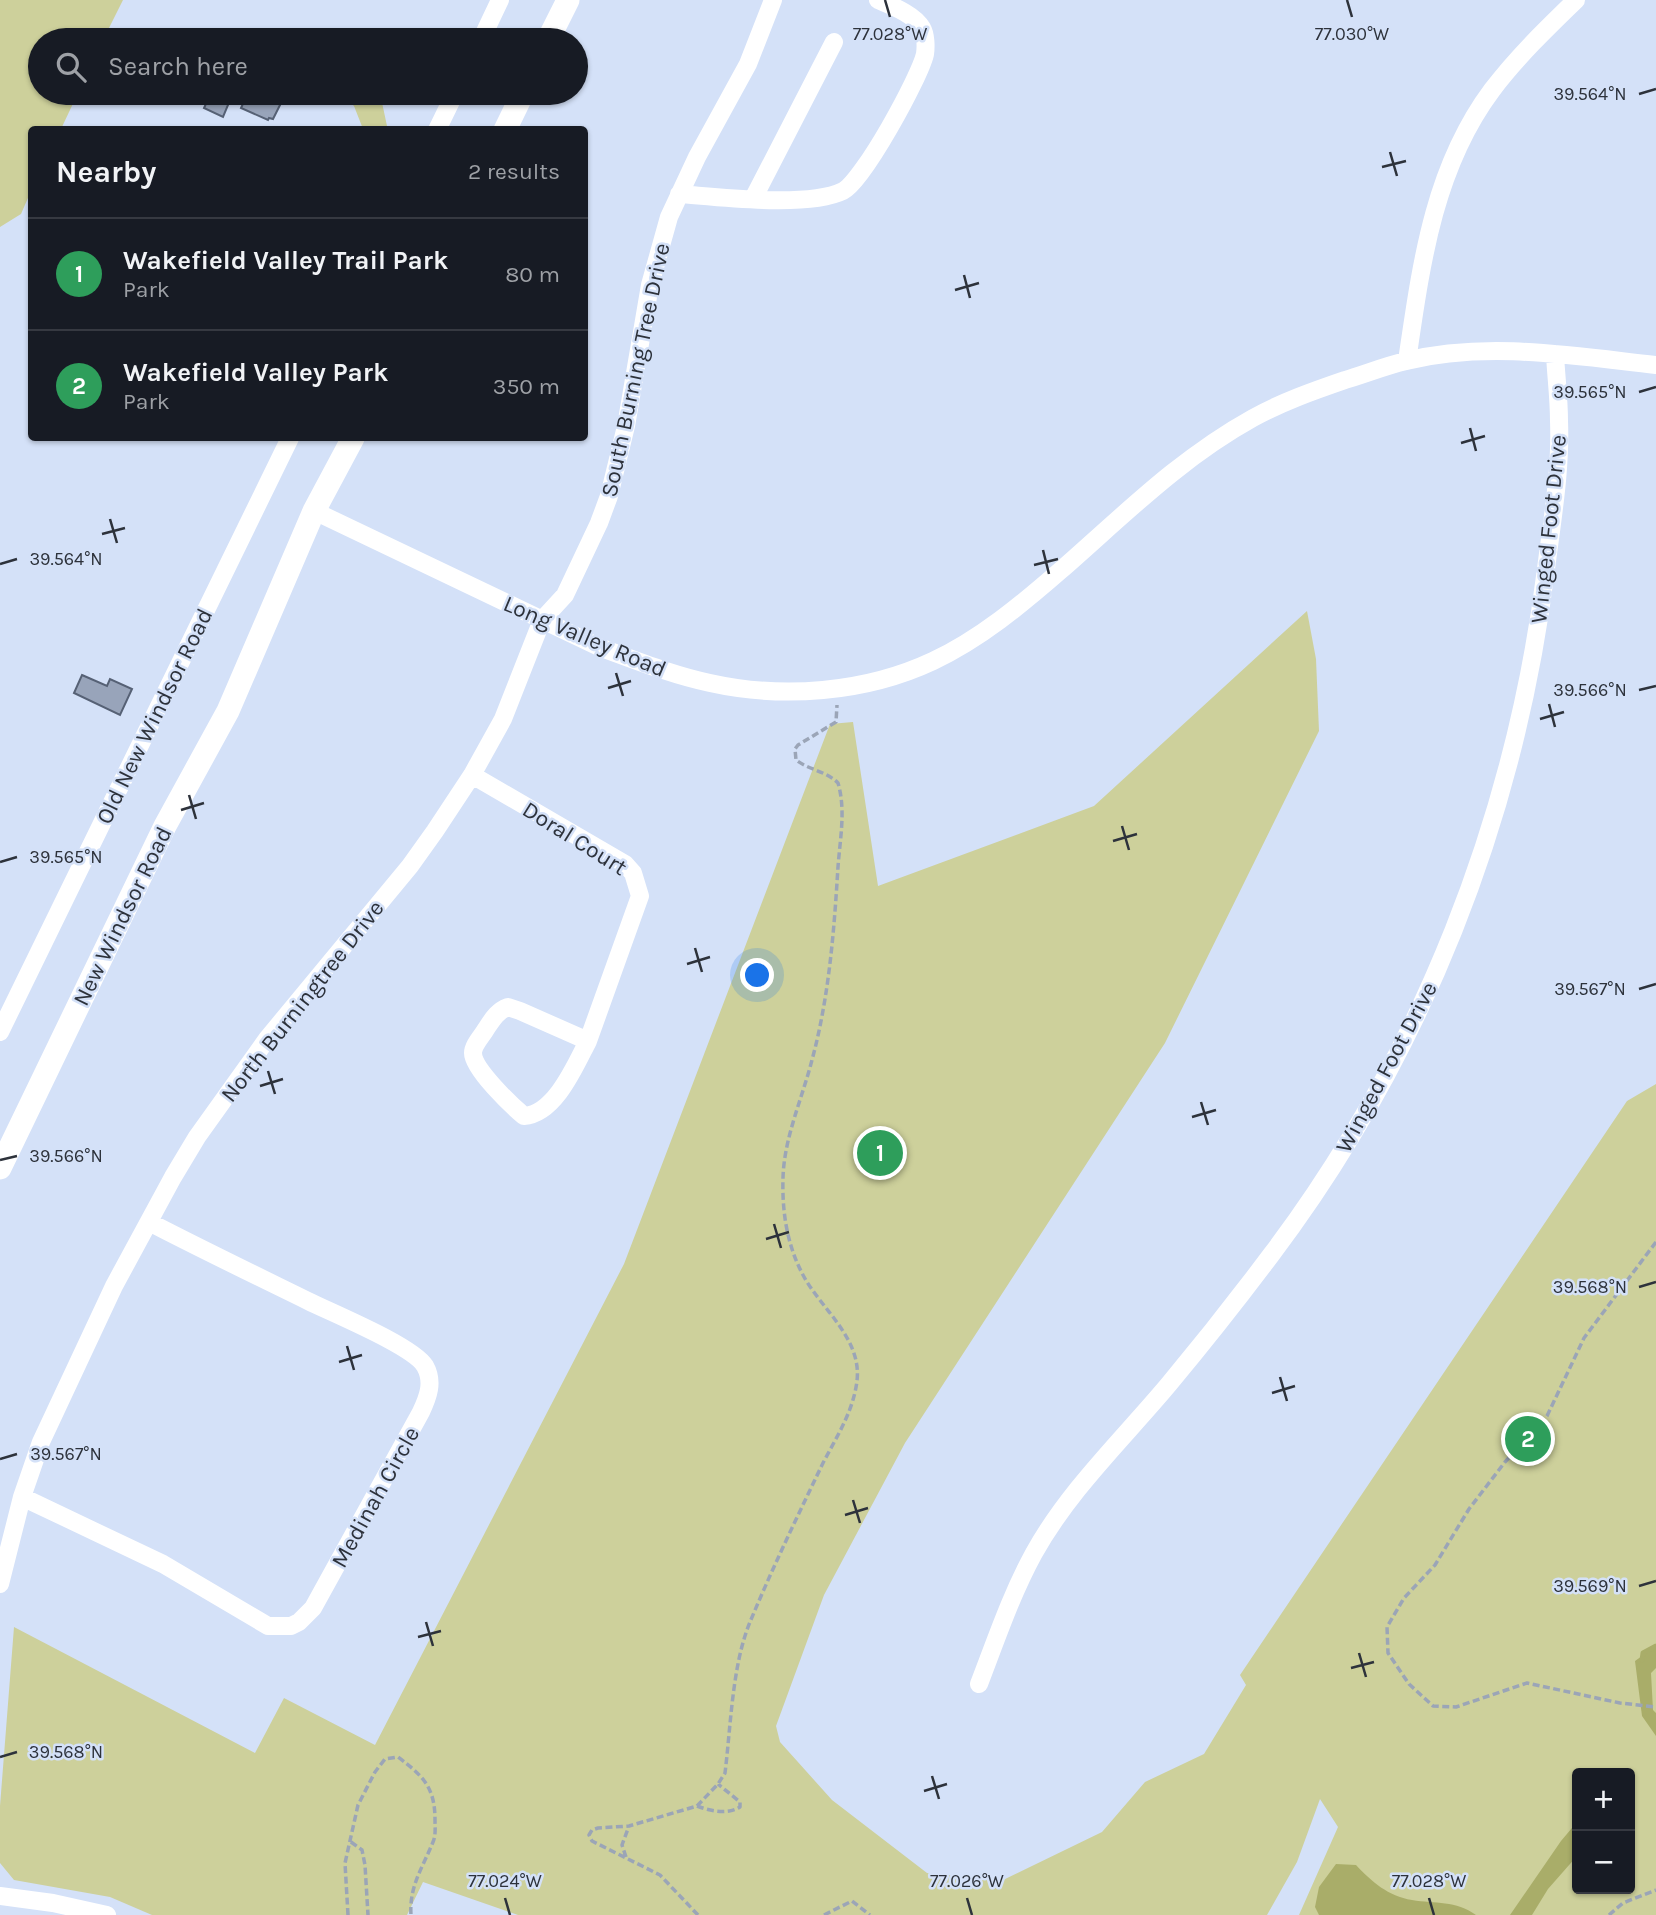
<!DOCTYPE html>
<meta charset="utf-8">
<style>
body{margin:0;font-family:Karla,sans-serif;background:#20242c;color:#f1f3f6}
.controls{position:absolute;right:21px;bottom:21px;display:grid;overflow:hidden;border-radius:7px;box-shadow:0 2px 5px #0004}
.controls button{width:63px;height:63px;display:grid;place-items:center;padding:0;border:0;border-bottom:2px solid #363941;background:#171b24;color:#f1f3f6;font:35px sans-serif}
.you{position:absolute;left:758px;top:976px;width:24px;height:24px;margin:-18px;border:5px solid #fff;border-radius:50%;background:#1a73e8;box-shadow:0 0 0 10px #1a73e833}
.badge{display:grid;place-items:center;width:46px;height:46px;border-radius:50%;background:#8c9099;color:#fff;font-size:23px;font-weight:700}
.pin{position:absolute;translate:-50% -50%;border:4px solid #fff;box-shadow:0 2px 7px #0006}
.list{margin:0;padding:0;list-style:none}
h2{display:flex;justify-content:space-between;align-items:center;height:91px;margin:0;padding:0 28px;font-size:30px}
h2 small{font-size:23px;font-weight:400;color:#9ea1a6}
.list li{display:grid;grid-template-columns:46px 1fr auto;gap:21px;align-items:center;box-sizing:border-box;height:112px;padding:0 28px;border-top:2px solid #363941}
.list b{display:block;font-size:26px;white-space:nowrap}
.list p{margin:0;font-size:23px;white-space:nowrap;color:#9ea1a6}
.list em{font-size:23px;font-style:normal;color:#9ea1a6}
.icon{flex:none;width:38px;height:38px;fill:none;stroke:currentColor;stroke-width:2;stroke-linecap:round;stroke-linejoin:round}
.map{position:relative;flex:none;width:1656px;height:1915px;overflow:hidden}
.search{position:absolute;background:#171b24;box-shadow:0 2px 5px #0004;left:28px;top:28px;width:560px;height:77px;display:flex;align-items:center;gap:18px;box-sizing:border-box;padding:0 24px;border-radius:38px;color:#9ea1a6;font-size:26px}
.panel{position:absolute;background:#171b24;box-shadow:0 2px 5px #0004;left:28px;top:126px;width:560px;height:315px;border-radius:7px}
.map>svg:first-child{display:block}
.green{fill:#cdd09b;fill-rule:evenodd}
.water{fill:#a9ad69}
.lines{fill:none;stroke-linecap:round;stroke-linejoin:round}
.stream{stroke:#a9ad69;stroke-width:5}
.building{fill:#98a4ba;stroke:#566175;stroke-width:2}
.path{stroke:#9ba5b7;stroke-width:3.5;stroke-dasharray:7 3.5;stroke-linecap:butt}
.minor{stroke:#fff;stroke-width:18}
.major{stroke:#fff;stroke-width:23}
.ticks{fill:none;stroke:#2d323b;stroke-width:2.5}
.labels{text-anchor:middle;stroke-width:5;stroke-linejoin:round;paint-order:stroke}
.street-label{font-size:23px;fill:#2d323b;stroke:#d4e1f8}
.ticks-label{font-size:18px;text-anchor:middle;fill:#2d323b;stroke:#d4e1f8;stroke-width:5;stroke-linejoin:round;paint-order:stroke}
</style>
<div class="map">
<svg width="1656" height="1915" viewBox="0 0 1656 1915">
<rect width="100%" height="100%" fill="#d4e1f8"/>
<!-- green -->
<path class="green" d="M0,0H123L103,40H40V93H78L61,129L32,130L31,191L21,214L0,227Z
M341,93H380L387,126L392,129H363L354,106Z
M1307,611L1316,659L1319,731L1165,1043L905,1443L824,1595L776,1726L780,1742L832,1800L927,1873L1003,1880L1102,1832L1145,1782L1204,1754L1246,1685L1240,1675L1627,1101L1656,1084V1915H1299L1338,1827L1320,1799L1297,1862L1267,1915H518L423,1882L407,1915H152L110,1897L14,1880L0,1863V1806L14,1627L255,1753L284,1698L375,1745L624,1264L830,724L853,722L878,886L1094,806ZM1577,1773H1630V1889H1577Z"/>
<!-- water -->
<path class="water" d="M1656,1646V1668L1651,1673L1653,1710L1656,1713V1736L1642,1716L1635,1661Z
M1577,1822V1856L1548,1889L1532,1915H1510L1561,1841Z
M1336,1864L1356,1865C1372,1882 1388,1896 1412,1900C1435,1904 1456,1900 1476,1915H1319L1315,1907L1319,1887Z"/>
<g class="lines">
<!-- stream -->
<path class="stream" d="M1642,1660L1643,1653L1656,1646"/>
</g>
<!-- building -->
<path class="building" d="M211,93H233L223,117L204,108Z
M248,93H286L273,119L269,118L268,120L241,108Z
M82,675L107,686L110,679L132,689L120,715L74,693Z"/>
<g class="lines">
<!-- path -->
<path class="path" d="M1656,1242L1584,1338L1547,1416L1505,1462L1469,1509L1435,1565L1404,1598L1387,1627L1388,1653L1409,1684L1433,1706L1456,1707L1527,1683L1620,1703L1656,1707
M697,1806C710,1811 727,1815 740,1807V1802L718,1784
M351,1842L362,1850L365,1865L368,1915
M626,1857L622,1845L629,1826
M348,1915L345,1863L358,1805L375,1772L385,1759L398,1757C423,1776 435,1787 435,1820C435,1827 436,1835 433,1842C423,1867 409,1886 411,1915
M698,1915L660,1875L592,1841L589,1835L592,1830L598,1828L629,1826L697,1806L718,1784L725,1773C731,1725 732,1666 750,1622C772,1569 798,1515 823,1463C837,1436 853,1412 857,1381C862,1338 821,1309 803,1275C787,1245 782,1212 783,1178C784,1138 802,1099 812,1060C829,997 834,932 838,867C840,839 846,810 838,783C826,771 809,770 796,760L795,749L798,745L836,722L837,705
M824,1915L852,1901L870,1915
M1609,1915L1623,1903L1656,1890"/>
<!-- minor -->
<path class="minor" d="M481,40L500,0
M437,130L455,93
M679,194C719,197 808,208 843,191C863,181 920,77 925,54C926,47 926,35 922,28C914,14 892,6 878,0
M753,199L834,42
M1407,361C1421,266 1433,169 1492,90C1517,57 1547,28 1576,0
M314,511L599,647C635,660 672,675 710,683C782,699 865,693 933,661C980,639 1022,604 1061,570C1124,515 1179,459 1253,418C1282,402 1313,391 1345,380C1365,374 1385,366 1406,361C1487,341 1574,356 1656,365
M472,775L625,864L633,873L640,896L588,1041
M508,1007L520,1011L588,1041C575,1066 555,1114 524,1116C512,1106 473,1069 473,1053C473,1045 482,1036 486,1029C492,1020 497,1011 508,1007Z
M0,1032L290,438
M22,1497L163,1564L268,1626H291L299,1622L313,1608L421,1412C428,1397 434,1382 425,1366C413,1346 332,1313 308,1301C255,1275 201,1249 149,1222
M0,1584L22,1497L41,1442L114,1286L173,1177L197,1137L267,1039L410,866L435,831L472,775L503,719L542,620L565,595L599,523L609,496L626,426L650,285L669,217L697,157L748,64L773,0
M979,1684C996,1640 1011,1595 1034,1553C1069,1490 1123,1439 1169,1384C1204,1342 1238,1299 1271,1255C1422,1055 1515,818 1546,569C1552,521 1561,470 1559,421C1559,398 1556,376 1555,354
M0,1896L53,1903L107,1915"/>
<!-- major -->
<path class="major" d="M548,40L568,0
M505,130L523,93
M0,1168L165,826L228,711L314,511L353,438"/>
</g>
<!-- ticks -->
<path class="ticks" d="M885,0L890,17M1347,0L1352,17M1639,94L1656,89M1390,152L1397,176M1382,167L1406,161M964,275L970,298M955,290L979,283M1639,392L1656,387M1470,428L1476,451M1461,443L1485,436M110,519L117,543M102,534L125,528M1043,550L1049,574M0,564L17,559M1034,565L1058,559M616,673L623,696M608,688L631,681M1639,690L1656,686M1549,704L1555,727M1540,719L1564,712M189,795L196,819M181,810L204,803M1122,826L1129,850M1113,841L1137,834M0,862L17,857M695,948L702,972M687,964L710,957M1639,989L1656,984M268,1071L275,1094M260,1086L283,1079M1201,1102L1208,1125M1192,1117L1216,1110M0,1160L17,1156M774,1224L781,1248M766,1239L789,1232M1639,1287L1656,1282M347,1346L354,1370M339,1362L362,1355M1280,1377L1287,1401M1272,1393L1295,1386M0,1459L17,1454M853,1500L860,1523M845,1515L868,1508M1639,1586L1656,1581M426,1622L433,1646M418,1637L441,1631M1359,1653L1366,1677M1351,1668L1374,1662M0,1757L17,1752M932,1776L939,1799M924,1791L947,1784M505,1898L510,1915M967,1898L972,1915M1429,1898L1434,1915"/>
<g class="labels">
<!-- street labels -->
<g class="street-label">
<text transform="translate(635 370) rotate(-78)" y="8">South Burning Tree Drive</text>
<text transform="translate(1548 529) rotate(-84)" y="8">Winged Foot Drive</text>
<text transform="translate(585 636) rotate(23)" y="8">Long Valley Road</text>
<text transform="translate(154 716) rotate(-64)" y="8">Old New Windsor Road</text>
<text transform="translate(575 838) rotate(32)" y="8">Doral Court</text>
<text transform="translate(122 916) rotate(-64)" y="8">New Windsor Road</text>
<text transform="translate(302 1001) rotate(-52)" y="8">North Burningtree Drive</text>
<text transform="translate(1386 1067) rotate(-62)" y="8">Winged Foot Drive</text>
<text transform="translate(375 1497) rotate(-61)" y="8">Medinah Circle</text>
</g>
</g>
<g class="ticks-label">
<text x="890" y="40">77.028°W</text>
<text x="1352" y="40">77.030°W</text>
<text x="1590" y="100">39.564°N</text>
<text x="1590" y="398">39.565°N</text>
<text x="66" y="565">39.564°N</text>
<text x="1590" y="696">39.566°N</text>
<text x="66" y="863">39.565°N</text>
<text x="1590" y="995">39.567°N</text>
<text x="66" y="1162">39.566°N</text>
<text x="1590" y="1293">39.568°N</text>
<text x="66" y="1460">39.567°N</text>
<text x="1590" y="1592">39.569°N</text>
<text x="66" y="1758">39.568°N</text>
<text x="505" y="1887">77.024°W</text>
<text x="967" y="1887">77.026°W</text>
<text x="1429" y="1887">77.028°W</text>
</g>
</svg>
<div class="controls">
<button>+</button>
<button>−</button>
</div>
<div class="you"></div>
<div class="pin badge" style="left:880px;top:1153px;background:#2e9e5b">1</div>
<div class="pin badge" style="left:1528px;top:1439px;background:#2e9e5b">2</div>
<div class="search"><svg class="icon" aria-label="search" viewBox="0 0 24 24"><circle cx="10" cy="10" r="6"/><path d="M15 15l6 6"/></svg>Search here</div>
<section class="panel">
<h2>Nearby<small>2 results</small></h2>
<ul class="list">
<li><span class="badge" style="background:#2e9e5b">1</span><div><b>Wakefield Valley Trail Park</b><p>Park</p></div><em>80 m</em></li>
<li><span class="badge" style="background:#2e9e5b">2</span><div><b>Wakefield Valley Park</b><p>Park</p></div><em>350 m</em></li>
</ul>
</section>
</div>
